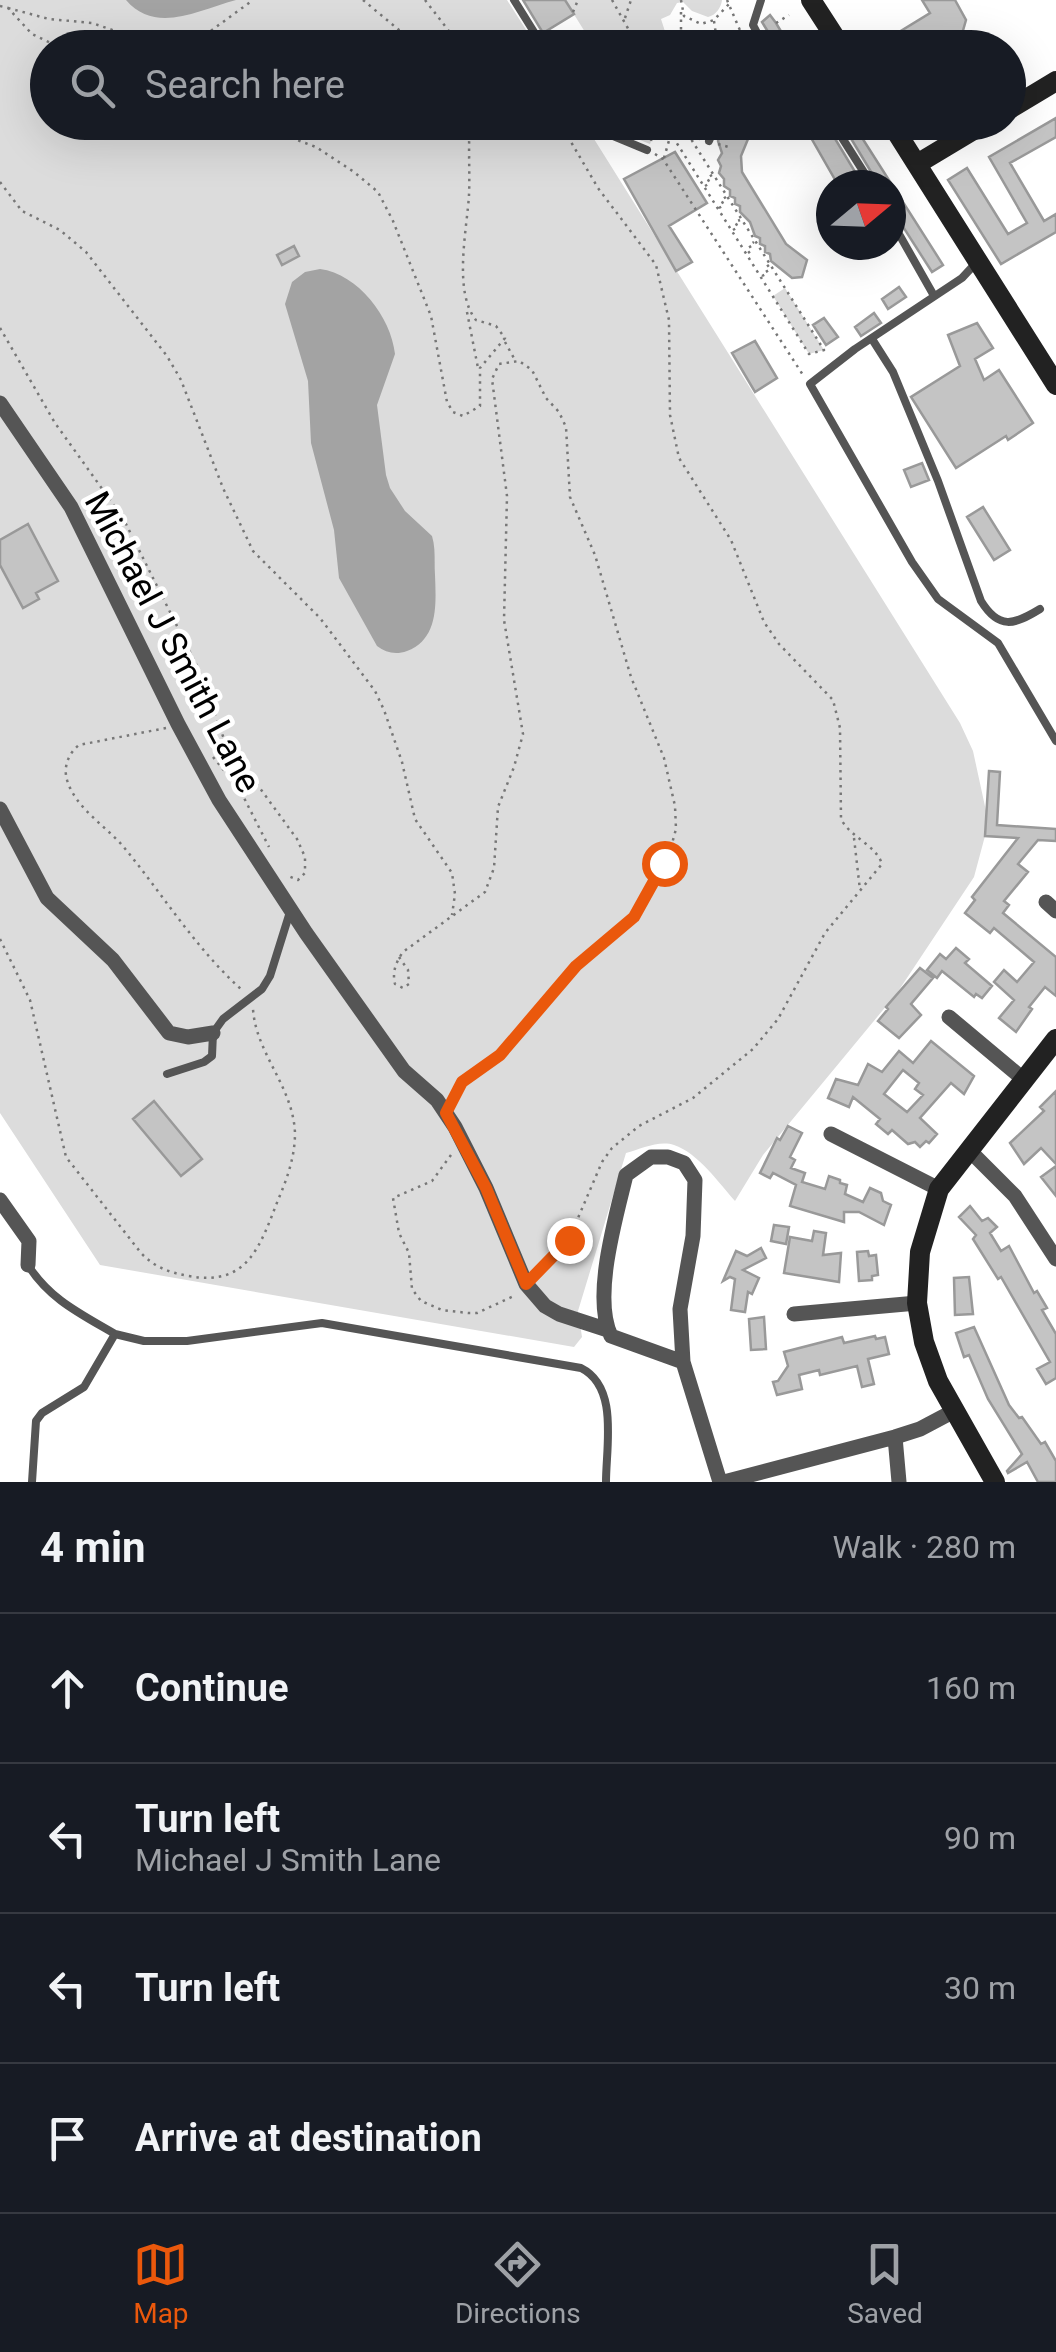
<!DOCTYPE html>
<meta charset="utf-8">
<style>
body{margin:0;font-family:Roboto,sans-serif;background:#242831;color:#f1f3f6}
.compass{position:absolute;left:816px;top:170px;width:90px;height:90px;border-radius:50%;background:#171b24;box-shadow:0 10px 40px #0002;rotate:71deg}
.stop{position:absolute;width:30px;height:30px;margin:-22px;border:8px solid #ea580c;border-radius:50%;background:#fff}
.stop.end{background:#ea580c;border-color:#fff;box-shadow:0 2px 10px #0008}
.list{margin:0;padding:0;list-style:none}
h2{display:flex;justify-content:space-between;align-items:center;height:130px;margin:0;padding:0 40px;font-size:42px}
h2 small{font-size:32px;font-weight:400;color:#9ea1a6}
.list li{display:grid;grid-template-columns:65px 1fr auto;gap:30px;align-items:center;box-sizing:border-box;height:150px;padding:0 40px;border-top:2px solid #363941}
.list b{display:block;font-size:38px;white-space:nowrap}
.list p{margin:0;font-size:32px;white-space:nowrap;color:#9ea1a6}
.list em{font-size:32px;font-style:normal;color:#9ea1a6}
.icon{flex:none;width:55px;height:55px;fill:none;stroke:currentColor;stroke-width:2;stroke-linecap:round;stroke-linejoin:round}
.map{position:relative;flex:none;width:1056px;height:1482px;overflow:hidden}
.search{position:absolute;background:#171b24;box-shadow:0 10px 40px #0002;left:30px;right:30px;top:30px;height:110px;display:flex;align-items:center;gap:25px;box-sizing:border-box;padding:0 35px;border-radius:55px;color:#9ea1a6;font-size:38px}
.sheet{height:730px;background:#171b24}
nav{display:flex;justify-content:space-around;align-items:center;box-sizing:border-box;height:140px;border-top:2px solid #363941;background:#171b24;font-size:28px;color:#9ea1a6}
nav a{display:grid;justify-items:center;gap:5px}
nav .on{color:#ea580c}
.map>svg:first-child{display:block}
.green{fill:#dcdcdc}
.water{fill:#a3a3a3}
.building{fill:#c4c4c4;stroke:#999;stroke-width:2.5;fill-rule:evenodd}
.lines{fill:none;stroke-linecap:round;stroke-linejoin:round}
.path{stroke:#777;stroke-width:2.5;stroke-dasharray:2.5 5;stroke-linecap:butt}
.lane{stroke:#555;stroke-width:8}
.street{stroke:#555;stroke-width:15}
.secondary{stroke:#222;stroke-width:20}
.route{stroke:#ea580c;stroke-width:12}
.labels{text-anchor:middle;stroke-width:9;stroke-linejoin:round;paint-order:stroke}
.street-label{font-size:35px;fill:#000;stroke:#fff}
</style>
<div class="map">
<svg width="1056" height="1482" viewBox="0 0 1056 1482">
<rect width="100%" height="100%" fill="#fff"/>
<!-- green -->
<path class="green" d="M0,0H507L537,47L48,48V122L584,123L960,723L973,751L986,811L985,836L974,877L897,993L763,1155L735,1201C719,1183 698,1153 674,1145C659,1140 641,1149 626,1153L578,1311L582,1337L574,1347L100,1265L0,1113Z
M565,0H722C721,8 716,15 708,17L692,11L683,2L677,3L670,15L661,19L670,47L595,48Z
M631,123L703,122L705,123L702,140L670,136L656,128L650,144L620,132Z
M785,288L824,350L809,354L773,296Z"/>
<!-- water -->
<path class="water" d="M126,0H236C198,10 156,35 126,0Z
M320,269C358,274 391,317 395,354L377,405L386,475L390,488L405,511L432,536C436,549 434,562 435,575C436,603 439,639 407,651C396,655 386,653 377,646L339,578L334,530L311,443L308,381L285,304L292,282L305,272Z"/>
<!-- building -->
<path class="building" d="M523,0H565L574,14L543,33Z
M922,0H955L966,20L958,48H873L930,13Z
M770,15L776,23L791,48H778L762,22Z
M1056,118V137L1010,163L1044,221L1056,214V232L1001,264L948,180L967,168L1008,234L1027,223L989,157Z
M724,122H765L748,139L741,156L742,172L786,244L807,260L802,277L792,278L771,261L770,254L765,252V246L760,244V238L755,236L750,222L740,212V206L735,204V198L730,196V190L724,186V179L719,173L721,166L718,160L722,153L718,141Z
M802,122H825L863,185L837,183Z
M841,122H852L943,265L932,272L891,208V185H879Z
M675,152L707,203L669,226L692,262L676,271L624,179Z
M294,246L299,256L282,265L277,255Z
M899,287L906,297L888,309L882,299Z
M874,313L881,323L861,336L855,327Z
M824,318L838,337L826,345L813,325Z
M977,323L993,348L975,359L984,380L999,370L1033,423L1008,440L1006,436L956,468L911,397L960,366L948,335Z
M755,341L777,378L755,392L732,353Z
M922,463L929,480L911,487L904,470Z
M983,507L1010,550L994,560L967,517Z
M28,524L58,581L36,593L39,599L23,608L0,565V540Z
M989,771L1000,772L997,825L1056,829V841L1038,840L1018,864L1028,872L1004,901L1009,905L1003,913L1056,957V996L1045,987L1029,1007L1032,1009L1016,1032L999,1018L1014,1000L994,982L1004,970L1017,982L1034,962L994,928L990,933L965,913L975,900L972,897L1018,838L985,836Z
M956,948L969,959L965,963L992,986L982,998L976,994L974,997L942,971L937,978L927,970L940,954L946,959Z
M920,968L933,978L911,1004L921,1015L899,1038L878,1021L888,1009L886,1007Z
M931,1041L974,1076L964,1094L951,1083L920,1118L937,1134L929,1143L926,1141L920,1147L915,1142L908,1144L892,1130L888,1134L876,1124L880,1119L853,1097L849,1107L828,1098L836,1079L858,1085L868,1064L882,1072L899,1051L913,1063ZM903,1070L919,1083L915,1089L923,1095L907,1112L884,1094Z
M1056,1091V1164L1041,1148L1024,1164L1010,1143L1044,1111L1040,1107Z
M154,1101L202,1159L181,1176L133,1119Z
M788,1126L802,1133L790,1157L795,1160L791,1168L805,1173L802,1182L825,1189L829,1176L840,1180V1183L847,1185L845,1194L863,1202L870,1188L881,1193L883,1201L891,1205L884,1225L859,1212H844V1222L790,1206L796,1185L773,1173L770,1178L760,1173L777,1138L780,1140Z
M1056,1166V1196L1041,1177Z
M970,1206L982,1221L988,1218L997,1227L990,1233L1001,1251L1009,1246L1034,1293L1037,1291L1047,1308L1042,1310L1056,1334V1378L1046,1384L1037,1369L1050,1362L1001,1277L998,1279L973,1239L976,1235L959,1217Z
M774,1225L789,1227L786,1244L771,1241Z
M814,1231L826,1233L823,1255L841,1253L839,1282L784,1273L790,1237L812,1241Z
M761,1248L766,1258L743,1270L759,1278L752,1294L748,1292L745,1312L731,1310L735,1279L730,1277L723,1281L736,1251L747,1256Z
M868,1251L869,1256L876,1255L878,1275L872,1276V1280L859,1281L857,1252Z
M969,1277L973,1314L955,1315L954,1278Z
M764,1317L766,1349L751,1350L749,1319Z
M974,1327L1009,1405L1019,1418L1022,1417L1041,1444L1045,1442L1056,1461V1482H1038L1027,1462L1008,1473L1007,1471L1022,1454L988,1399L969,1355L964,1357L956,1333Z
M875,1336L876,1339L885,1337L889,1354L868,1359L874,1384L862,1387L857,1366L820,1375L819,1370L799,1375L802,1389L777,1395L773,1382L778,1381L788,1366L784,1352L842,1337L844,1343Z"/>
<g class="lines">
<!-- path -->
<path class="path" d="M363,0L399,30L430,48
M425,0L462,48
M612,0L639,48
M681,0L684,16L701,24L714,20L729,4
M727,0L745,42
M0,6L8,8L32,34L61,48
M8,8L49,19L92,23L156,45L212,30L253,0
M573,12L578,0
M681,12V48
M625,18L631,0
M714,21L718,48
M776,23L789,15
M734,48L750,39
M249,122L316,147L354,172L378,192L393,221L431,316L447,402L453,412L463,416L480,406V368L505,338L496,326L476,320C453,292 467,229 469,195C470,171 468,146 470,122
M657,128L670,136L700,139
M673,137L809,354L824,350L691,139
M651,141L655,122
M718,144L732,148
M655,154L663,159L803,375
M664,158L670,137
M0,182L22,211L60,230L86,252L167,356L181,380L223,488L253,551L320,618L375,691L384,710L402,762L415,819L452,873L455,894L452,915
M705,186L710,183L707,178L712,175
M719,208L724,205L721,200L726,197
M733,230L738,227L735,222L740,220
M748,253L752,250L749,245L754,242
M762,276L768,273L765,268L769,265
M467,312L478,368
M0,328L55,423L123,518L198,668L224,739L297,839L305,857V873L298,880L286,875
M505,342L515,360
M166,728L79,745C69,753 63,766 67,780C75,807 104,825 122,845C162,893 195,948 242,990
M213,757L240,790L269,847
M854,838L860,890
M0,939L30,1000L66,1157L141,1253C154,1267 170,1273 189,1276C248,1287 260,1246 278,1200C287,1179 295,1157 295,1133C293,1086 256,1054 253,1009
M399,957L408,970L409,984L403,988L395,984C392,972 396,962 403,952L485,892L494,868L498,807L514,767L523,734L504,620L507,496L492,379L499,364L519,361L532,370L546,398L559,412L566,427L570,497L595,555L631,677L664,758L675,806L676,829L670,851L640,910L583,959L500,1055L467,1077L453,1096
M451,1155L432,1181L393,1198L399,1233L409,1253L412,1289L421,1301L442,1310L468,1313H477L516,1295
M538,1270L569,1239L602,1162L612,1148L639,1126L693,1098L753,1049L778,1019L825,933L882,864C876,845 851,838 841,819L840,728L833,700L779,644L764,622L731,540L679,458L670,415L669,320L656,265L598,188L564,130L553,122"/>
<!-- lane -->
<path class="lane" d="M514,0L544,48
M761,0L753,25L765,48
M591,122L594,128L647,150
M832,122L872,185
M709,141L717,122
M891,220L933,294
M975,264L962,278L855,349L810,384L912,562L938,599L998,643L1056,741
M872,339L893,372L938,481L981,601C999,630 1014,625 1040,609
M167,1074L204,1062L212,1056L213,1033L223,1019L262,989L270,976L290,912
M28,1265C49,1299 81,1314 115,1334L84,1387L42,1413L36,1421L32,1482
M115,1334L144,1341H187L322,1323L581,1368C619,1387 606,1446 606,1482"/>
<!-- street -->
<path class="street" d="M0,403L71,507L178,724L219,800L306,933L404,1071L437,1100L455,1127L486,1188L526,1284L545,1306L559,1314L608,1330
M0,809L47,898L113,960L169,1033L188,1037L213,1033
M1046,902L1056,911
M949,1017L1023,1079
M831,1134L939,1189
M968,1149L1015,1196L1056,1259
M0,1200L29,1241L28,1265
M794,1314L917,1303
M683,1362L611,1336C592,1297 616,1217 626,1175L651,1157H668L684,1163L695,1180L693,1236L680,1309L683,1362L720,1482
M895,1437L899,1482
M724,1482L895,1437L920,1429L954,1411"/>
<!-- secondary -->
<path class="secondary" d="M811,0L842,48
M1008,110L1056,81
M890,122L1056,385
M917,164L987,122
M995,1482L938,1381L924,1342L917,1303L920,1252L939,1189L1056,1039"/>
</g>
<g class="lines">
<!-- route -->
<path class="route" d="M569,1240L526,1284L486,1188L446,1113L462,1082L500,1055L576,966L634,917L664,863"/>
</g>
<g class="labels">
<!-- street labels -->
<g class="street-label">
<text transform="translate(173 642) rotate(62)" y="12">Michael J Smith Lane</text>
</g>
</g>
</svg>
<svg class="compass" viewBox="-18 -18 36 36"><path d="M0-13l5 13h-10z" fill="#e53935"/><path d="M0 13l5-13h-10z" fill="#9ea1a6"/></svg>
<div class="stop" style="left:664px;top:863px"></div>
<div class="stop end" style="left:569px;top:1240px"></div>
<div class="search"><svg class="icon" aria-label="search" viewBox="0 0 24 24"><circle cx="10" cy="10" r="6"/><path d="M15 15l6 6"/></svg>Search here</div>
</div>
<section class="sheet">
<h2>4 min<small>Walk · 280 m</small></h2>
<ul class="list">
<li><svg class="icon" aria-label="ahead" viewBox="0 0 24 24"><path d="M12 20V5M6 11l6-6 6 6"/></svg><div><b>Continue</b></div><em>160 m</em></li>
<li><svg class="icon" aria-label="left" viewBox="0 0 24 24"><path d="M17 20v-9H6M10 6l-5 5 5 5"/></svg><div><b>Turn left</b><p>Michael J Smith Lane</p></div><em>90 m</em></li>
<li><svg class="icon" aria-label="left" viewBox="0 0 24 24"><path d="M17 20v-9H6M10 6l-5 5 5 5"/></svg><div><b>Turn left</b></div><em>30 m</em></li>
<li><svg class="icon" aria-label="arrive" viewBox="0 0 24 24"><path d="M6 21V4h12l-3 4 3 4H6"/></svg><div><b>Arrive at destination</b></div></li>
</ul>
</section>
<nav>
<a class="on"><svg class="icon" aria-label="map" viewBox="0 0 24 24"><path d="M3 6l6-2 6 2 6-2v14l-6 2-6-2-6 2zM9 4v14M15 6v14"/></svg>Map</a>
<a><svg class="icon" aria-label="directions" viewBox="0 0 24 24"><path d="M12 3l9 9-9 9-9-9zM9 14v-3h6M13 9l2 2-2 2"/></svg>Directions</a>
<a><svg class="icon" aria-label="saved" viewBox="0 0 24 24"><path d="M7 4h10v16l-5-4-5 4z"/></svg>Saved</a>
</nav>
